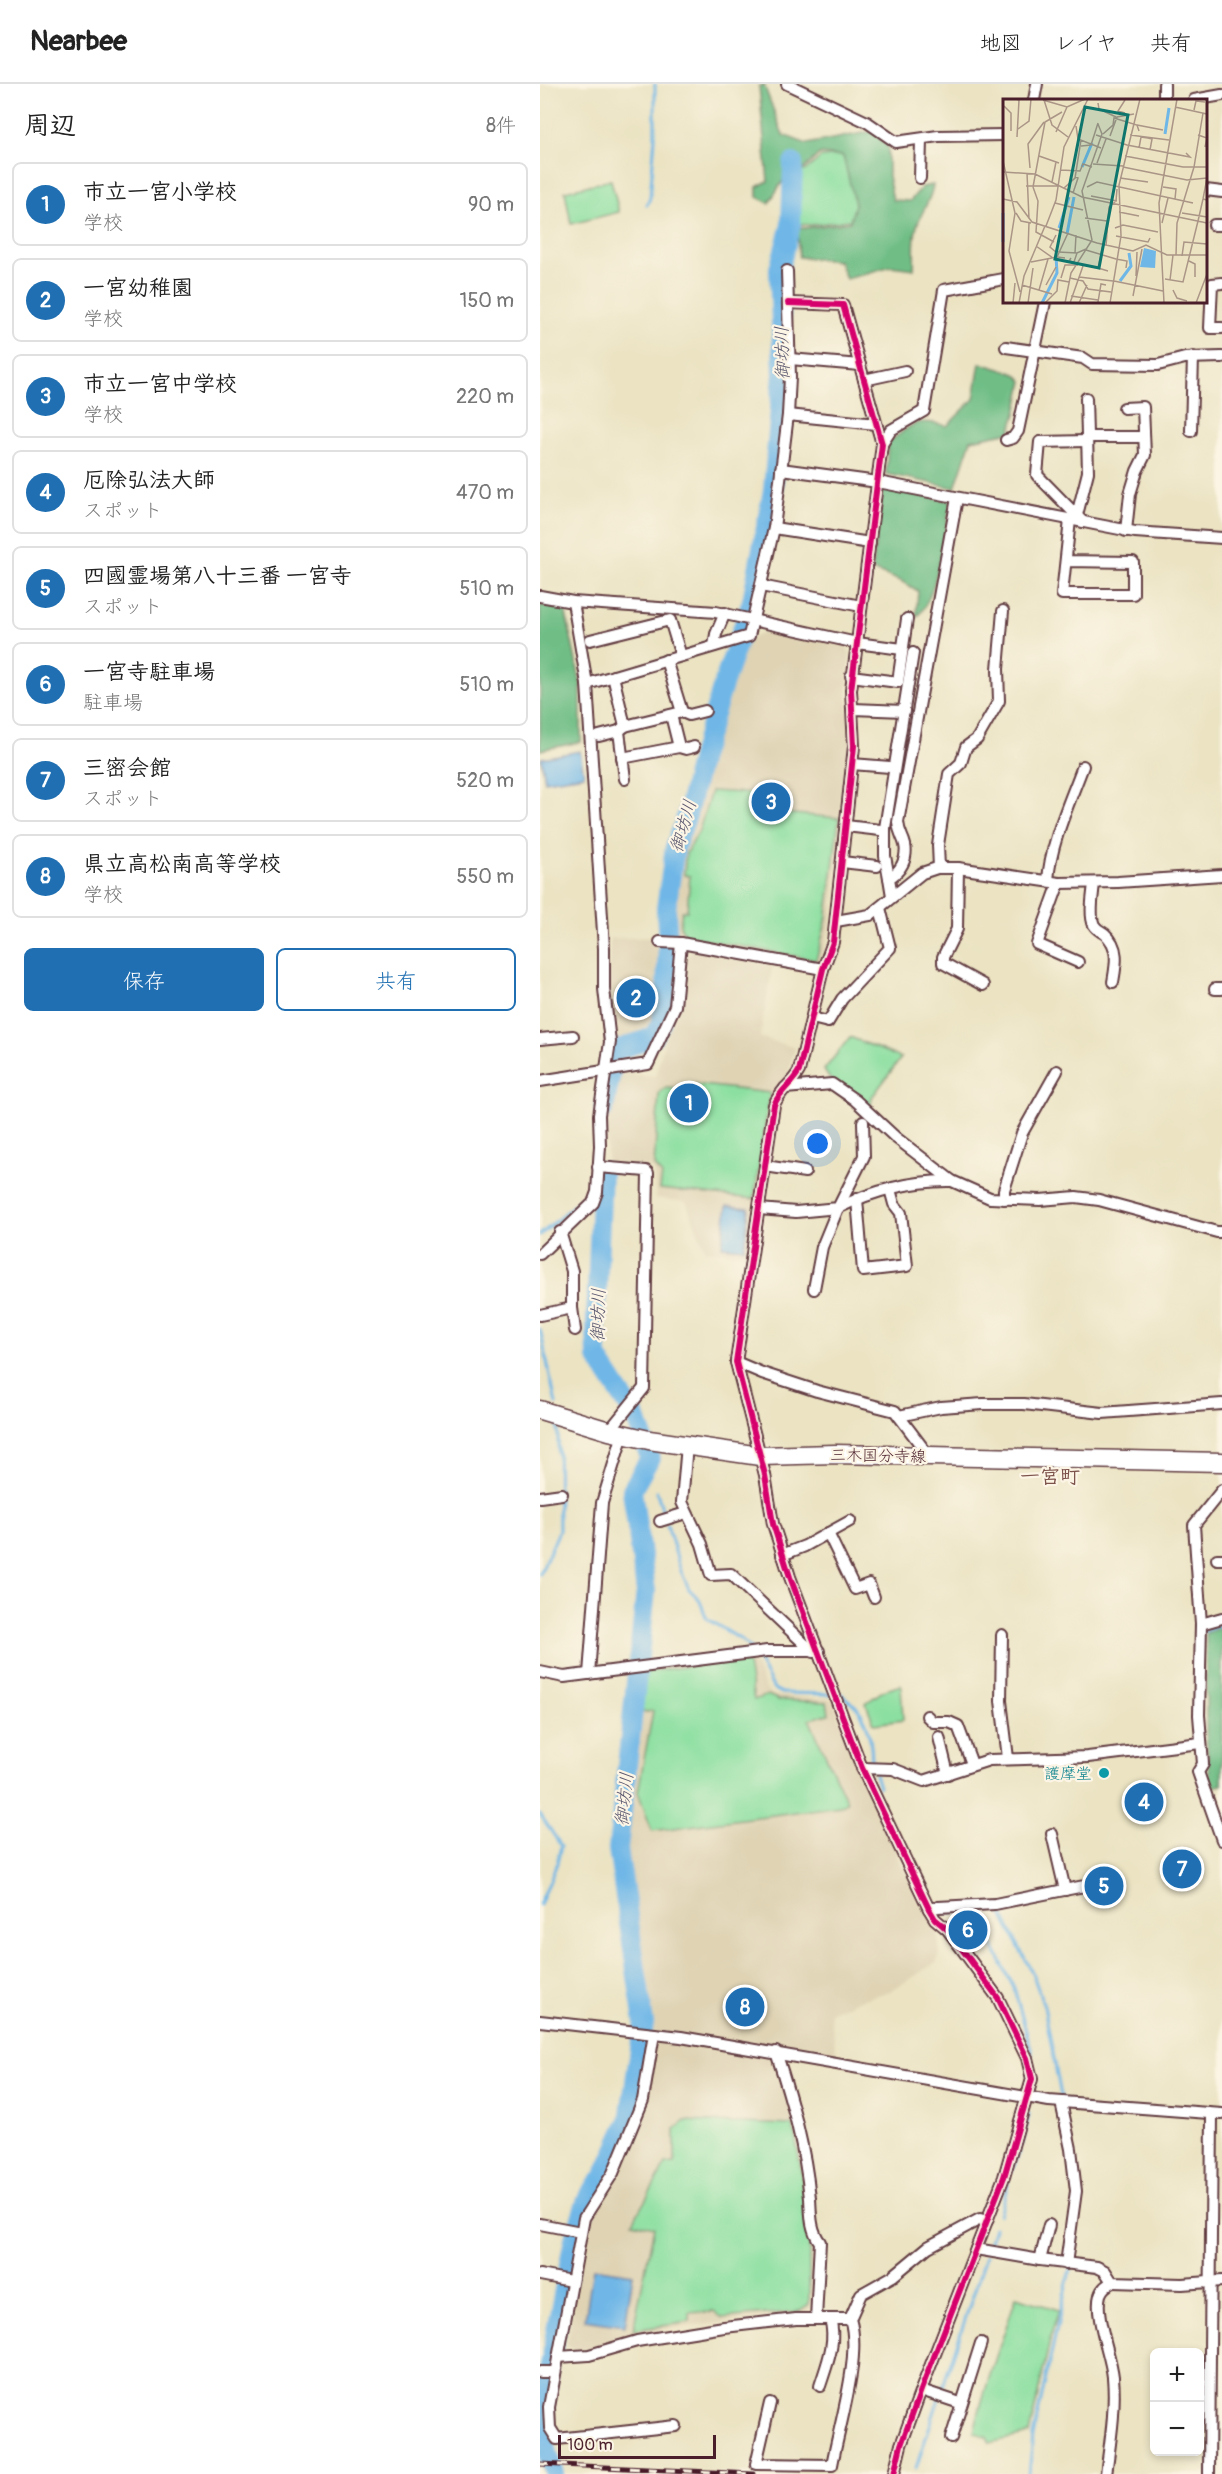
<!DOCTYPE html>
<html lang="ja">
<meta charset="utf-8">
<style>
:root{--surface:#fff;--page:#f2f2f2;--text:#222;--muted:#767676;--line:#e0e0e0;--accent:#1f6fb2}
body{margin:0;font-family:Pangolin,"Klee One",sans-serif;background:var(--page);color:var(--text)}
.controls{position:absolute;right:18px;bottom:18px;display:grid;overflow:hidden;border-radius:9px;box-shadow:0 3px 9px #0003}
.controls button{width:54px;height:54px;display:grid;place-items:center;padding:0;border:0;border-bottom:2px solid var(--line);background:var(--surface);color:var(--text);font:30px sans-serif}
.scale{position:absolute;left:18px;bottom:15px;width:158px;box-sizing:border-box;padding-left:6px;border:3px solid #4a1f2b;border-top:0;font-size:16px;line-height:21px;white-space:nowrap;color:#4a1f2b;-webkit-text-stroke:4px #fcf5e5;paint-order:stroke}
.you{position:absolute;left:278px;top:1060px;width:21px;height:21px;margin:-15px;border:4px solid #fff;border-radius:50%;background:#1a73e8;box-shadow:0 0 0 9px #1a73e833}
.badge{display:grid;place-items:center;width:39px;height:39px;border-radius:50%;background:var(--accent);color:#fff;font-size:20px;font-weight:700}
.pin{position:absolute;translate:-50% -50%;border:3px solid #fff;box-shadow:0 2px 6px #0006}
.list{margin:0;padding:0;list-style:none}
h2{display:flex;justify-content:space-between;align-items:center;height:78px;margin:0;padding:0 24px;font-size:26px}
h2 small{font-size:20px;font-weight:400;color:var(--muted)}
.list li{display:grid;grid-template-columns:39px 1fr auto;gap:18px;align-items:center;box-sizing:border-box;height:84px;margin:0 12px 12px;padding:0 12px;border:2px solid var(--line);border-radius:9px}
.list b{display:block;font-size:22px;white-space:nowrap}
.list p{margin:0;font-size:20px;white-space:nowrap;color:var(--muted)}
.list em{font-size:20px;font-style:normal;color:var(--muted)}
.actions{display:flex;gap:12px;padding:18px 24px}
.actions a{flex:1;padding:14px 0;border:2px solid var(--accent);border-radius:9px;text-align:center;font-size:21px;color:var(--accent)}
.actions .main{background:var(--accent);color:#fff}
.map{position:relative;flex:none;width:682px;height:2390px;overflow:hidden}
header{display:flex;align-items:center;gap:36px;box-sizing:border-box;height:84px;padding:0 30px;background:var(--surface);border-bottom:2px solid var(--line)}
header strong{font-size:28px}
nav{display:flex;gap:33px;margin-inline-start:auto;font-size:21px}
main{display:flex}
aside{flex:1;background:var(--surface)}
.map>svg:first-child{display:block}
</style>
<header>
<strong>Nearbee</strong>
<nav><a>地図</a><a>レイヤ</a><a>共有</a></nav>
</header>
<main>
<aside>
<h2>周辺<small>8件</small></h2>
<ul class="list">
<li><span class="badge">1</span><div><b>市立一宮小学校</b><p>学校</p></div><em>90 m</em></li>
<li><span class="badge">2</span><div><b>一宮幼稚園</b><p>学校</p></div><em>150 m</em></li>
<li><span class="badge">3</span><div><b>市立一宮中学校</b><p>学校</p></div><em>220 m</em></li>
<li><span class="badge">4</span><div><b>厄除弘法大師</b><p>スポット</p></div><em>470 m</em></li>
<li><span class="badge">5</span><div><b>四國霊場第八十三番 一宮寺</b><p>スポット</p></div><em>510 m</em></li>
<li><span class="badge">6</span><div><b>一宮寺駐車場</b><p>駐車場</p></div><em>510 m</em></li>
<li><span class="badge">7</span><div><b>三密会館</b><p>スポット</p></div><em>520 m</em></li>
<li><span class="badge">8</span><div><b>県立高松南高等学校</b><p>学校</p></div><em>550 m</em></li>
</ul>
<div class="actions"><a class="main">保存</a><a>共有</a></div>
</aside>
<div class="map">
<svg width="682" height="2390" viewBox="0 0 682 2390">
<rect width="100%" height="100%" fill="#fcf5e5"/>
<filter id="ink" filterUnits="userSpaceOnUse"><feTurbulence type="fractalNoise" baseFrequency=".0167" numOctaves="2"/><feDisplacementMap in="SourceGraphic" scale="12" xChannelSelector="R" yChannelSelector="G"/><feConvolveMatrix kernelMatrix="1 2 1 2 8 2 1 2 1" color-interpolation-filters="sRGB"/></filter>
<filter id="wash" filterUnits="userSpaceOnUse"><feTurbulence type="fractalNoise" baseFrequency=".008" numOctaves="4" result="noise"/><feDisplacementMap in="SourceGraphic" scale="24" xChannelSelector="R" yChannelSelector="G"/><feGaussianBlur stdDeviation="1.35" result="paint"/><feColorMatrix in="noise" values="0 0 0 0 0 0 0 0 0 0 0 0 0 0 0 0 0 1.4 0 .05"/><feComposite in="paint" operator="in"/></filter>
<g filter="url(#wash)">
<rect width="100%" height="100%" fill="#ebe3c2"/>
<g fill="#dfd3b4">
<path d="M230,546L306,562L310,569L307,612L311,650L291,838L281,877L275,880L137,854L133,829L134,792L140,761L153,731L192,590L204,558Z"/>
<path d="M124,853L125,891L119,934L113,949L92,959L76,961L69,895L70,854Z"/>
<path d="M152,866L233,881L220,953L255,964L246,997L232,1012L208,1170L165,1166L146,1118L116,1114L114,1087L109,1083L67,1081L66,1026L75,989L115,992L125,956L140,923L146,872Z"/>
<path d="M211,1572L226,1605L233,1611L292,1615L335,1722L382,1825L397,1843L400,1870L396,1879L350,1907L316,1917L290,1929L297,1973L231,1964L244,2004L263,2083L267,2143L270,2146L275,2168L272,2223L263,2230L103,2248L36,2268L27,2261L46,2136L106,2018L112,1946L81,1768L102,1587Z"/>
</g>
<g fill="#8bdfa0" stroke="#6a7f66" stroke-width="1.5">
<path d="M304,71L317,121L310,136L271,141L255,140V89L266,86L281,73Z"/>
<path d="M71,96L79,128L31,140L25,107Z"/>
<path d="M171,707L243,711L242,729L299,734L286,838L276,876L146,852L140,842L142,827H147L150,792L144,791L146,769L159,747Z"/>
<path d="M310,953L361,974L332,1013L330,1027L289,994L284,986Z"/>
<path d="M154,1000L230,1009L214,1115L120,1105L122,1091L114,1082L119,1009L126,1004L153,1006Z"/>
<path d="M207,1574L214,1616L228,1611L239,1616L287,1618L289,1630L269,1635L307,1718L300,1722L112,1747L98,1708L113,1627L100,1629L105,1588Z"/>
<path d="M361,1601L363,1636L334,1640L326,1619L343,1607Z"/>
<path d="M145,2037L253,2041L261,2085L267,2153L269,2154V2221L260,2227L182,2234L174,2227L150,2229V2238L93,2246L114,2143L93,2138L126,2080L135,2079V2045Z"/>
<path d="M476,2213L519,2226L511,2252L489,2350L450,2359L447,2353L434,2348C444,2302 462,2258 476,2213Z"/>
</g>
<g fill="#70be86" stroke="#5d6e58" stroke-width="1.5">
<path d="M224,1L243,51L267,60L333,47L348,63V92L353,116L370,117L382,103L393,101C391,118 379,130 376,146C373,158 375,172 374,185L351,182L306,195L299,177L259,173L257,145L310,138L315,120L303,72L279,70L264,85L247,90L229,119L217,113V103L228,97L219,2Z"/>
<path d="M440,279L476,290L483,297L476,330L470,348L431,356L415,404L346,390L348,359C373,340 375,333 407,342L434,315Z"/>
<path d="M343,405L411,417C405,444 397,518 376,533L378,507L361,497L332,486Z"/>
<path d="M0,521L25,525L41,601V658L0,666Z"/>
<path d="M682,1543V1701L673,1703L670,1701L666,1648V1549Z"/>
</g>
<g fill="#6fb7e7" stroke="#5c6b89" stroke-width="1.5">
<path d="M40,667L44,691L5,697L1,674Z"/>
<path d="M187,1122L209,1124L204,1164L182,1162Z"/>
<path d="M53,2184L93,2190L85,2242L45,2236Z"/>
</g>
<g fill="none" stroke-linecap="round" stroke-linejoin="round">
<g stroke="#6fb7e7" stroke-width="3">
<path d="M107,121L110,114L115,53V0"/>
<path d="M0,1151L48,1109"/>
<path d="M0,1245L16,1320"/>
<path d="M117,1408L124,1432"/>
<path d="M127,1441L141,1487L149,1505L159,1515L167,1535L200,1555L211,1565"/>
<path d="M0,1490L19,1447L18,1341"/>
<path d="M664,1547L682,1540"/>
<path d="M216,1572L234,1605L242,1609L290,1610"/>
<path d="M301,1610C327,1626 331,1649 332,1677"/>
<path d="M335,1690L339,1703"/>
<path d="M0,1730L21,1762L17,1779L0,1821"/>
<path d="M385,1800L391,1818"/>
<path d="M432,1827L459,1825L492,1888L504,1922L521,2012"/>
<path d="M406,1828H422"/>
<path d="M439,1834L474,1904L492,1969"/>
<path d="M482,2060L489,2030"/>
<path d="M472,2087L479,2068"/>
<path d="M459,2131L468,2100"/>
<path d="M448,2164L454,2144"/>
<path d="M376,2384L446,2172"/>
<path d="M489,2390L493,2352L530,2185"/>
</g>
<g stroke="#6fb7e7" stroke-width="20">
<path d="M64,1025L75,967L113,953L121,939L126,906L128,859L126,825L135,763L147,731L161,673L184,598L212,517L233,406L243,290L239,185L251,141L253,79"/>
<path d="M14,2390L3,2352V2338L9,2283L34,2155L48,2113L64,2092L89,2037L104,1939L78,1765L106,1507L92,1406L110,1374L96,1334L57,1273L56,1234L62,1087"/>
</g>
</g>
</g>
<g filter="url(#ink)">
<g fill="none" stroke-linecap="round" stroke-linejoin="round">
<defs>
<g id="street">
<path d="M247,0L327,38L356,58L398,52L464,51"/>
<path d="M494,16L497,0"/>
<path d="M624,16V0"/>
<path d="M654,16L682,11"/>
<path d="M380,94L381,56"/>
<path d="M666,106L682,108"/>
<path d="M674,141H682"/>
<path d="M682,199L672,200L670,244H682"/>
<path d="M248,219L303,221L342,360L317,559L311,606L314,662L293,858L283,885L259,987C252,1000 240,1006 234,1021L196,1278L225,1391L233,1440L250,1493L322,1684L389,1825L395,1835L408,1846L458,1914L487,1974L492,1995L464,2093L381,2306L361,2361L354,2390"/>
<path d="M466,263L543,274L552,280L618,281L645,274L682,273"/>
<path d="M250,275L320,281"/>
<path d="M324,296L365,287"/>
<path d="M584,324L603,323L605,371L597,387L590,410L586,447"/>
<path d="M248,331L336,340"/>
<path d="M651,347L653,273"/>
<path d="M547,353H603"/>
<path d="M466,356L473,354L478,347L505,218"/>
<path d="M342,360L351,346L384,327L404,206L464,195"/>
<path d="M241,385L338,398L595,448L682,454"/>
<path d="M537,431L548,388L546,314"/>
<path d="M543,438L497,391L500,358L547,357"/>
<path d="M234,444L330,459"/>
<path d="M526,477L593,478V510H522L530,436"/>
<path d="M221,502L321,522"/>
<path d="M0,512L33,518L176,528L317,559L362,565"/>
<path d="M50,556L130,536L141,572"/>
<path d="M174,562L176,550L185,529"/>
<path d="M73,592L85,642L142,628L126,576"/>
<path d="M311,592L358,598L367,535"/>
<path d="M47,600L209,552L234,444L248,331L250,293L247,187"/>
<path d="M313,625L364,627"/>
<path d="M142,628L149,631L165,627"/>
<path d="M131,631L139,663"/>
<path d="M59,652L79,647"/>
<path d="M82,674L139,663L146,665L154,663"/>
<path d="M312,680L350,683"/>
<path d="M85,695L79,647L85,642"/>
<path d="M306,742L340,746"/>
<path d="M302,778L337,782"/>
<path d="M399,784L398,761L409,690L421,679L426,663L437,655L459,617L458,585L463,527"/>
<path d="M418,784L417,845L403,873V879L443,901"/>
<path d="M349,794L345,772V744L373,569"/>
<path d="M508,797C510,760 530,717 543,682"/>
<path d="M519,799L497,860L538,878"/>
<path d="M554,799C553,811 549,831 554,841C557,846 561,847 565,850C580,863 576,881 573,898"/>
<path d="M352,812L349,794C360,788 368,775 365,761C363,752 359,750 358,738L417,414"/>
<path d="M296,837L330,831L382,789L397,784H418L519,799L578,798L682,791"/>
<path d="M120,858L141,859"/>
<path d="M675,905H682"/>
<path d="M272,934L288,938L302,915L350,864L340,824"/>
<path d="M0,955L33,952"/>
<path d="M0,997L108,980L135,922L141,859L283,885"/>
<path d="M245,1004L292,1000L315,1016L355,1053L412,1097L450,1114L500,1116L536,1113L559,1116L677,1148H682"/>
<path d="M225,1082L265,1088"/>
<path d="M58,1083L106,1087L108,1089L104,1304L69,1347"/>
<path d="M317,1115L323,1187L367,1182L361,1129L354,1120L350,1105"/>
<path d="M464,1115V1106L482,1049L517,987"/>
<path d="M219,1125L256,1128L298,1124L324,1072L323,1038"/>
<path d="M20,1148L32,1187V1224L35,1246"/>
<path d="M0,1170L53,1119L57,1108L60,1062L59,1031L70,958L64,905V864L47,600L33,518"/>
<path d="M274,1205L282,1163L298,1124C332,1107 373,1096 412,1097"/>
<path d="M0,1231L32,1224"/>
<path d="M196,1278L222,1289L277,1307L355,1327L389,1372"/>
<path d="M359,1332L401,1323L443,1320H484L562,1329L682,1320"/>
<path d="M147,1361L142,1418L162,1460L171,1491L191,1490L273,1568"/>
<path d="M682,1406L654,1441L661,1540L659,1631L663,1680L658,1688L682,1756"/>
<path d="M0,1413L22,1410"/>
<path d="M120,1437L146,1429"/>
<path d="M288,1449L315,1505L329,1500L334,1513"/>
<path d="M242,1471L265,1462L310,1437"/>
<path d="M677,1475H682"/>
<path d="M661,1540L682,1534"/>
<path d="M462,1551L461,1617L468,1674"/>
<path d="M0,1588L24,1593L227,1567H279"/>
<path d="M49,1590L62,1419L83,1350"/>
<path d="M387,1632L393,1638H409L418,1642L432,1680"/>
<path d="M399,1653L408,1690"/>
<path d="M322,1684L353,1685L384,1697L449,1676L548,1673L660,1659"/>
<path d="M512,1750L525,1806"/>
<path d="M389,1825L398,1823L455,1820L559,1799"/>
<path d="M0,1937L141,1953L509,2017L682,2030"/>
<path d="M114,1950L103,2016L73,2089L44,2134L9,2323L10,2344L17,2355L136,2342"/>
<path d="M236,1968C252,2017 265,2063 270,2114C271,2130 270,2145 280,2158L276,2235"/>
<path d="M521,2018L531,2065L536,2107L526,2180"/>
<path d="M0,2140L41,2148"/>
<path d="M436,2165L500,2176L557,2183L565,2187L572,2198L642,2200L682,2197"/>
<path d="M500,2176L509,2141"/>
<path d="M0,2191L31,2197"/>
<path d="M18,2273L49,2271L97,2257L184,2243L256,2235H310L321,2210L353,2192L388,2163L440,2135L447,2137"/>
<path d="M0,2288H14"/>
<path d="M280,2302C287,2280 297,2257 290,2235"/>
<path d="M381,2306L420,2319"/>
<path d="M230,2319L216,2380L292,2381C299,2342 322,2271 310,2235"/>
<path d="M411,2354L441,2259"/>
<path d="M566,2390C570,2359 576,2325 573,2293C571,2271 554,2232 560,2211C562,2204 567,2201 572,2198"/>
<path d="M669,2390L672,2030"/>
</g>
<path id="primary" d="M0,1326L69,1347L109,1356L220,1372L295,1370L682,1378"/>
</defs>
<use href="#street" stroke="#623c42" stroke-width="14"/>
<use href="#primary" stroke="#623c42" stroke-width="21"/>
<use href="#street" stroke="#fff" stroke-width="10"/>
<use href="#primary" stroke="#fff" stroke-width="18"/>
<defs>
<path id="rail" d="M0,2380L213,2390"/>
</defs>
<use href="#rail" stroke="#4a1f2b" stroke-width="5"/>
<use href="#rail" stroke="#fcf5e5" stroke-width="3" stroke-dasharray="9" stroke-linecap="butt"/>
<defs>
<path id="cycleway" d="M248,219L303,221L342,360L317,559L311,606L314,662L293,858L283,885L259,987C252,1000 240,1006 234,1021L196,1278L225,1391L233,1440L250,1493L322,1684L389,1825L395,1835L408,1846L458,1914L487,1974L492,1995L464,2093L381,2306L361,2361L354,2390"/>
</defs>
<use href="#cycleway" stroke="#fcf5e5" stroke-width="10"/>
<use href="#cycleway" stroke="#d6006c" stroke-width="6"/>
</g>
</g>
<circle fill="#0f9aa8" stroke="#fcf5e5" stroke-width="2" cx="564" cy="1689" r="6"/>
<g text-anchor="middle" stroke-width="4.5" stroke-linejoin="round" paint-order="stroke">
<g font-size="16" fill="#4a1f2b" stroke="#fcf5e5">
<text transform="translate(338 1371) rotate(1)" y="6">三木国分寺線</text>
</g>
<g font-size="16" fill="#0d838f" stroke="#fcf5e5" text-anchor="end">
<text x="552" y="1695">護摩堂</text>
</g>
<g font-size="18" font-style="italic" fill="#57546d" stroke="#fcf5e5">
<text transform="translate(242 269) rotate(-91)" y="6">御坊川</text>
<text transform="translate(143 742) rotate(-74)" y="6">御坊川</text>
<text transform="translate(58 1231) rotate(-89)" y="6">御坊川</text>
<text transform="translate(84 1715) rotate(-84)" y="6">御坊川</text>
</g>
<g font-size="20" font-weight="bold" fill="#7d524b" stroke="#fcf5e5">
<text x="510" y="1399">一宮町</text>
</g>
</g>
<g transform="translate(463 15)">
<rect width="204" height="204" fill="#ebe3c2"/>
<path d="M141,149L153,152L152,169L137,168Z" fill="#6fb7e7"/>
<path fill="none" stroke="#6fb7e7" stroke-width="3" d="M162,35L166,9M79,68L89,44M0,114V143M56,129L66,98M64,135L71,98M117,182L128,167L126,154M39,204L54,174L53,157"/>
<path fill="none" stroke="#ab9586" stroke-width="1.5" d="M13,0L16,1L14,38M90,0H118M40,1L64,8L82,0M41,1L49,26L65,38M122,1L115,12L122,14M95,4L96,10L113,18M1,7L8,14V32M172,8L204,15M191,11L193,2L202,3M134,26L160,31M73,27L75,40L98,49M15,30L26,22L28,0M53,33L64,8M100,35L110,26L111,19L134,26L136,32M93,36L124,46L187,58L183,54M127,36L166,41M195,36L204,39L202,48M107,37L114,18L131,15M78,47L88,46L95,24M136,49L138,38L145,39L149,40L147,51M36,57L56,64M122,57L180,68H204M0,62L12,114L6,152L17,193M94,64L103,40M90,65L120,67M120,68L184,81L204,79M27,69L25,45L41,23M58,71L77,72L80,65L89,68M0,73L32,75L79,98L204,124M24,74L26,120M117,79L145,83M49,83L53,63M23,87H55M30,88L42,23L59,13M30,88L35,102L33,133L51,143M84,88L94,83L190,104M160,88L173,90L172,100M61,89L72,79L78,41M70,94L75,79L72,78M88,97L114,102M0,100L14,103L29,123L94,144L130,152L143,146L164,156H204M200,100L204,79M52,104L80,111M116,113L136,117M13,114L18,122L28,124M179,114L204,118M82,119L104,122M195,122L200,100L204,101M159,124L165,99M43,127L53,101L61,48L85,0M112,129L120,126L155,133M53,136L47,148L54,154M113,137L145,143L147,139M100,146L95,169L105,172M33,147L50,159M103,147L106,108L113,102L114,90M83,151L113,160M25,152L26,123M55,153L74,154L83,150M72,154L73,136M173,156L174,124L191,68L200,14M179,157L181,143L204,145M62,159L54,158L65,134M68,159L66,162L71,163L74,154M113,160L124,162L123,169M186,162L192,165V178M28,163L54,158M133,177L134,153M76,178L110,182M58,179L62,166H75M67,179L80,182L85,190L108,193M162,180L180,183L195,122M167,181L170,156M111,182L160,192M19,186L49,195M43,186L53,168M36,191L45,160M170,191L174,199L184,202M68,197L95,201M130,197L139,150M95,203L98,185L103,186M10,204L12,184M16,204L21,177L42,127M25,204L30,169M42,204L54,192L55,181L66,183M62,204L68,174L89,141L79,92L99,35L95,25M67,204L80,167M76,204L84,186M107,204L118,137L116,86L137,0M161,204L156,104L174,0M193,204L204,175"/>
<path fill="#0f766e" fill-opacity="0.15" stroke="#0f766e" stroke-width="3" d="M82,8L125,16L96,169L52,160Z"/>
<rect width="204" height="204" fill="none" stroke="#4a1f2b" stroke-width="3"/>
</g>
</svg>
<div class="controls">
<button>+</button>
<button>−</button>
</div>
<div class="scale">100 m</div>
<div class="you"></div>
<div class="pin badge" style="left:149px;top:1019px">1</div>
<div class="pin badge" style="left:96px;top:914px">2</div>
<div class="pin badge" style="left:231px;top:718px">3</div>
<div class="pin badge" style="left:604px;top:1718px">4</div>
<div class="pin badge" style="left:564px;top:1802px">5</div>
<div class="pin badge" style="left:428px;top:1846px">6</div>
<div class="pin badge" style="left:642px;top:1785px">7</div>
<div class="pin badge" style="left:205px;top:1923px">8</div>
</div>
</main>
